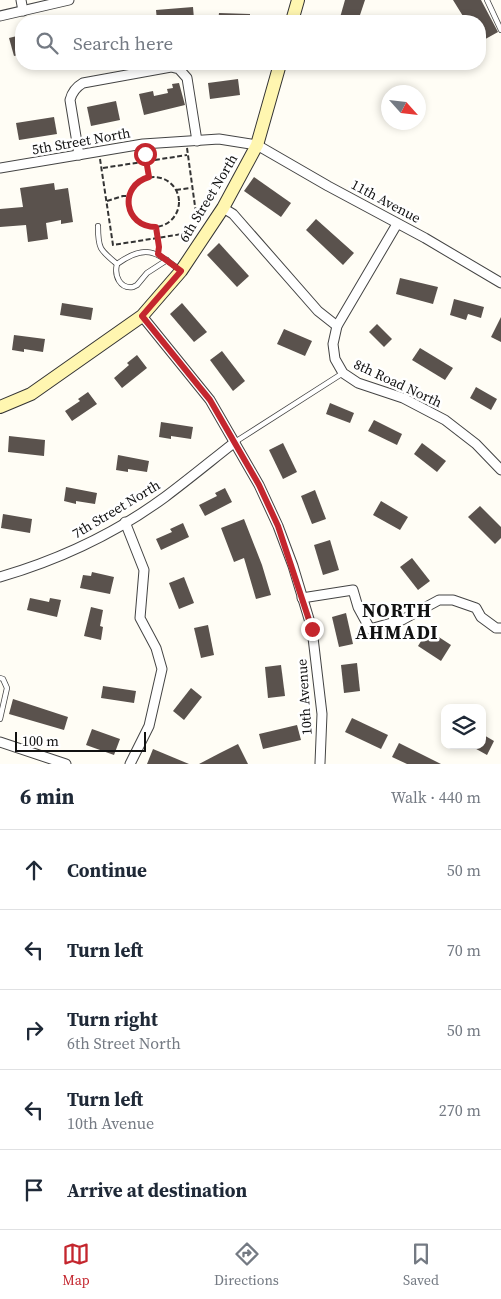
<!DOCTYPE html>
<meta charset="utf-8">
<style>
:root{--surface:#fff;--page:#f2f2f3;--text:#1f2937;--muted:#747a83;--line:#e0e1e3;--accent:#c4262e}
body{margin:0;font-family:"Source Serif 4",serif;background:var(--page);color:var(--text)}
.controls{position:absolute;right:15px;bottom:15px;display:grid;overflow:hidden;border-radius:10px;box-shadow:0 2px 8px #0003}
.controls button{width:45px;height:45px;display:grid;place-items:center;padding:0;border:0;border-bottom:1px solid var(--line);background:var(--surface);color:var(--text);font:25px sans-serif}
.compass{position:absolute;left:381px;top:85px;width:45px;height:45px;border-radius:50%;background:var(--surface);box-shadow:0 2px 8px #0003;rotate:117deg}
.scale{position:absolute;left:15px;bottom:12px;width:131px;box-sizing:border-box;padding-left:5px;border:2px solid #111;border-top:0;font-size:14px;line-height:18px;white-space:nowrap;color:#111;-webkit-text-stroke:4px #fff;paint-order:stroke}
.stop{position:absolute;width:15px;height:15px;margin:-11px;border:4px solid #c4262e;border-radius:50%;background:#fff}
.stop.end{background:#c4262e;border-color:#fff;box-shadow:0 1px 5px #0008}
.list{margin:0;padding:0;list-style:none}
h2{display:flex;justify-content:space-between;align-items:center;height:65px;margin:0;padding:0 20px;font-size:21px}
h2 small{font-size:16px;font-weight:400;color:var(--muted)}
.list li{display:grid;grid-template-columns:32px 1fr auto;gap:15px;align-items:center;box-sizing:border-box;height:80px;padding:0 20px;border-top:1px solid var(--line)}
.list b{display:block;font-size:19px;white-space:nowrap}
.list p{margin:0;font-size:16px;white-space:nowrap;color:var(--muted)}
.list em{font-size:16px;font-style:normal;color:var(--muted)}
.icon{flex:none;width:28px;height:28px;fill:none;stroke:currentColor;stroke-width:2;stroke-linecap:round;stroke-linejoin:round}
.map{position:relative;flex:none;width:501px;height:764px;overflow:hidden}
.search{position:absolute;background:var(--surface);box-shadow:0 2px 8px #0003;left:15px;right:15px;top:15px;height:55px;display:flex;align-items:center;gap:12px;box-sizing:border-box;padding:0 18px;border-radius:20px;color:var(--muted);font-size:19px}
.sheet{height:465px;background:var(--surface)}
nav{display:flex;justify-content:space-around;align-items:center;box-sizing:border-box;height:70px;border-top:1px solid var(--line);background:var(--surface);font-size:14px;color:var(--muted)}
nav a{display:grid;justify-items:center;gap:2px}
nav .on{color:var(--accent)}
.map>svg:first-child{display:block}
</style>
<div class="map">
<svg width="501" height="764" viewBox="0 0 501 764">
<rect width="100%" height="100%" fill="#fffdf5"/>
<g fill="#5a524d">
<path d="M345,0H365L358,21H339Z"/>
<path d="M453,0H481L498,32L480,42V21H466Z"/>
<path d="M193,7L194,19H189V21H157L156,10Z"/>
<path d="M219,13L250,14V21H218Z"/>
<path d="M21,35V54L14,56L9,38Z"/>
<path d="M238,79L240,95L210,99L208,83Z"/>
<path d="M179,83L185,105L144,115L139,94L153,91L154,96L168,93L167,89L173,88L172,84Z"/>
<path d="M116,101L120,120L91,126L87,107Z"/>
<path d="M54,117L57,134L19,140L16,123Z"/>
<path d="M254,177L291,203L281,217L244,191Z"/>
<path d="M54,183L55,190L68,188L73,222L61,224V220L46,223L48,239L28,242L26,225L0,227V209L23,207L20,188Z"/>
<path d="M316,219L354,253L343,265L306,230Z"/>
<path d="M219,243L249,276L237,287L207,255Z"/>
<path d="M400,278L438,287L433,304L396,294Z"/>
<path d="M454,299L484,307L481,318L468,314L466,320L450,315Z"/>
<path d="M62,303L93,308L91,320L60,315Z"/>
<path d="M182,303L207,332L194,342L170,314Z"/>
<path d="M501,317V342L491,337Z"/>
<path d="M377,324L392,339L384,347L369,332Z"/>
<path d="M284,329L312,341L305,356L277,344Z"/>
<path d="M14,335L45,339L43,352L24,349V352L12,350Z"/>
<path d="M420,348L453,368L445,380L412,360Z"/>
<path d="M222,351L245,381L233,391L210,360Z"/>
<path d="M137,355L147,368L122,388L114,378L129,365L127,363Z"/>
<path d="M476,387L497,399L491,410L470,398Z"/>
<path d="M88,392L97,404L72,421L65,411L80,401L78,399Z"/>
<path d="M330,403L354,413L350,423L326,414Z"/>
<path d="M374,420L402,434L397,445L368,431Z"/>
<path d="M161,422L193,427L191,439L171,436V439L159,437Z"/>
<path d="M9,436L45,440L44,456L8,452Z"/>
<path d="M283,443L297,472L283,479L269,450Z"/>
<path d="M422,443L446,461L437,472L414,454Z"/>
<path d="M118,455L149,461L147,472L128,469V472L116,470Z"/>
<path d="M66,487L97,493L95,504L76,501V504L64,501Z"/>
<path d="M225,488L232,502L205,516L199,505L217,496L215,493Z"/>
<path d="M315,490L326,519L312,524L301,496Z"/>
<path d="M381,501L408,517L400,530L373,515Z"/>
<path d="M480,506L501,527V538L495,544L468,517Z"/>
<path d="M3,514L32,519L30,533L1,528Z"/>
<path d="M244,519L262,565L271,595L256,599L244,558L234,562L221,528Z"/>
<path d="M183,523L189,537L161,550L156,539L172,532L170,529Z"/>
<path d="M330,540L339,570L323,575L314,545Z"/>
<path d="M412,558L430,581L418,590L400,567Z"/>
<path d="M92,572L114,577L110,594L80,588L83,575L91,576Z"/>
<path d="M184,577L194,603L179,609L169,583Z"/>
<path d="M30,598L49,602L50,598L61,600L57,617L27,610Z"/>
<path d="M91,607L103,610L100,626L103,627L101,640L84,636Z"/>
<path d="M346,613L353,644L339,647L332,617Z"/>
<path d="M208,625L214,655L201,658L194,628Z"/>
<path d="M428,630L451,645L441,661L418,646Z"/>
<path d="M357,663L360,691L344,693L341,665Z"/>
<path d="M281,665L285,696L268,698L265,667Z"/>
<path d="M103,686L136,691L134,703L101,698Z"/>
<path d="M191,688L202,697L184,720L173,711Z"/>
<path d="M13,699L68,717L64,730L9,714Z"/>
<path d="M352,718L388,735L381,749L345,732Z"/>
<path d="M297,725L301,740L263,749L259,734Z"/>
<path d="M92,729L120,739L114,755L86,745Z"/>
<path d="M482,734L494,741L487,755L469,745H482Z"/>
<path d="M399,743L441,764H407L392,757Z"/>
<path d="M238,744L248,764H199L220,753Z"/>
<path d="M153,749L189,764H147Z"/>
</g>
<g fill="none" stroke-linecap="round" stroke-linejoin="round">
<defs>
<g id="lane">
<path d="M487,0L501,30"/>
<path d="M98,226C98,249 100,250 117,264"/>
<path d="M167,260L147,273L137,285L133,287C120,289 114,276 117,264C145,244 155,251 180,270"/>
<path d="M235,442L343,373"/>
<path d="M0,678L3,679L7,688L0,719"/>
</g>
<g id="street">
<path d="M21,0L23,11"/>
<path d="M0,16L69,0"/>
<path d="M79,155L70,100C72,92 76,87 83,83L171,67L179,69L187,78L197,141"/>
<path d="M0,168L143,144L219,139L257,145L328,186L425,238L501,283"/>
<path d="M223,208L233,214L318,311L337,326"/>
<path d="M397,224L337,326L333,344L335,359L343,373L358,383L403,398L445,420L476,444L501,470"/>
<path d="M142,316L210,400L259,485L278,526L293,566L312,629L322,714L320,763"/>
<path d="M125,522L144,570L140,618L156,648L162,669L149,726L130,764"/>
<path d="M0,577C58,560 116,533 165,497C189,479 212,460 235,442"/>
<path d="M302,598L353,590L358,607L370,629L402,620L439,600H453L476,608L481,617L496,628H501"/>
<path d="M0,742L66,764"/>
</g>
<g id="secondary">
<path d="M292,21L298,0"/>
<path d="M0,407L31,394L142,316L181,271L223,208L257,145L280,64"/>
</g>
</defs>
<use href="#lane" stroke="#444" stroke-width="6"/>
<use href="#street" stroke="#444" stroke-width="11"/>
<use href="#secondary" stroke="#333" stroke-width="14"/>
<g stroke="#333" stroke-width="2" stroke-dasharray="5 2.5" stroke-linecap="butt">
<path d="M187,148L198,228"/>
<path d="M145,152L149,177"/>
<path d="M100,159L113,245L195,232"/>
<path d="M103,168L187,155"/>
<circle cx="154" cy="202" r="25"/>
<path d="M176,190L191,188"/>
<path d="M107,201L123,196H129"/>
<path d="M156,227L159,249"/>
</g>
<use href="#lane" stroke="#fff" stroke-width="4.5"/>
<use href="#street" stroke="#fff" stroke-width="9"/>
<use href="#secondary" stroke="#fff6b0" stroke-width="12"/>
</g>
<g fill="none" stroke-linecap="round" stroke-linejoin="round">
<path stroke="#c4262e" stroke-width="6" d="M145,154L149,177C118,186 124,227 156,227L159,247L158,254L181,271L142,316L210,400L259,485L278,526L312,629"/>
</g>
<g text-anchor="middle" stroke-width="5" stroke-linejoin="round" paint-order="stroke">
<g font-size="14" fill="#111" stroke="#fff">
<text transform="translate(81 141) rotate(-10)" y="5">5th Street North</text>
<text transform="translate(208 198) rotate(-59)" y="5">6th Street North</text>
<text transform="translate(386 201) rotate(28)" y="5">11th Avenue</text>
<text transform="translate(398 383) rotate(25)" y="5">8th Road North</text>
<text transform="translate(116 509) rotate(-31)" y="5">7th Street North</text>
<text transform="translate(304 697) rotate(-94)" y="5">10th Avenue</text>
</g>
<g font-size="19" font-weight="bold" letter-spacing="1" fill="#111" stroke="#fff">
<text x="397" y="617">NORTH<tspan x="397" dy="22">AHMADI</tspan></text>
</g>
</g>
</svg>
<div class="controls">
<button><svg class="icon" aria-label="layers" viewBox="0 0 24 24"><path d="M12 4l9 5-9 5-9-5zM3 14l9 5 9-5"/></svg></button>
</div>
<svg class="compass" viewBox="-18 -18 36 36"><path d="M0-13l5 13h-10z" fill="#e53935"/><path d="M0 13l5-13h-10z" fill="#747a83"/></svg>
<div class="scale">100 m</div>
<div class="stop" style="left:145px;top:154px"></div>
<div class="stop end" style="left:312px;top:629px"></div>
<div class="search"><svg class="icon" aria-label="search" viewBox="0 0 24 24"><circle cx="10" cy="10" r="6"/><path d="M15 15l6 6"/></svg>Search here</div>
</div>
<section class="sheet">
<h2>6 min<small>Walk · 440 m</small></h2>
<ul class="list">
<li><svg class="icon" aria-label="ahead" viewBox="0 0 24 24"><path d="M12 20V5M6 11l6-6 6 6"/></svg><div><b>Continue</b></div><em>50 m</em></li>
<li><svg class="icon" aria-label="left" viewBox="0 0 24 24"><path d="M17 20v-9H6M10 6l-5 5 5 5"/></svg><div><b>Turn left</b></div><em>70 m</em></li>
<li><svg class="icon" aria-label="right" viewBox="0 0 24 24"><path d="M7 20v-9h11M14 6l5 5-5 5"/></svg><div><b>Turn right</b><p>6th Street North</p></div><em>50 m</em></li>
<li><svg class="icon" aria-label="left" viewBox="0 0 24 24"><path d="M17 20v-9H6M10 6l-5 5 5 5"/></svg><div><b>Turn left</b><p>10th Avenue</p></div><em>270 m</em></li>
<li><svg class="icon" aria-label="arrive" viewBox="0 0 24 24"><path d="M6 21V4h12l-3 4 3 4H6"/></svg><div><b>Arrive at destination</b></div></li>
</ul>
</section>
<nav>
<a class="on"><svg class="icon" aria-label="map" viewBox="0 0 24 24"><path d="M3 6l6-2 6 2 6-2v14l-6 2-6-2-6 2zM9 4v14M15 6v14"/></svg>Map</a>
<a><svg class="icon" aria-label="directions" viewBox="0 0 24 24"><path d="M12 3l9 9-9 9-9-9zM9 14v-3h6M13 9l2 2-2 2"/></svg>Directions</a>
<a><svg class="icon" aria-label="saved" viewBox="0 0 24 24"><path d="M7 4h10v16l-5-4-5 4z"/></svg>Saved</a>
</nav>
